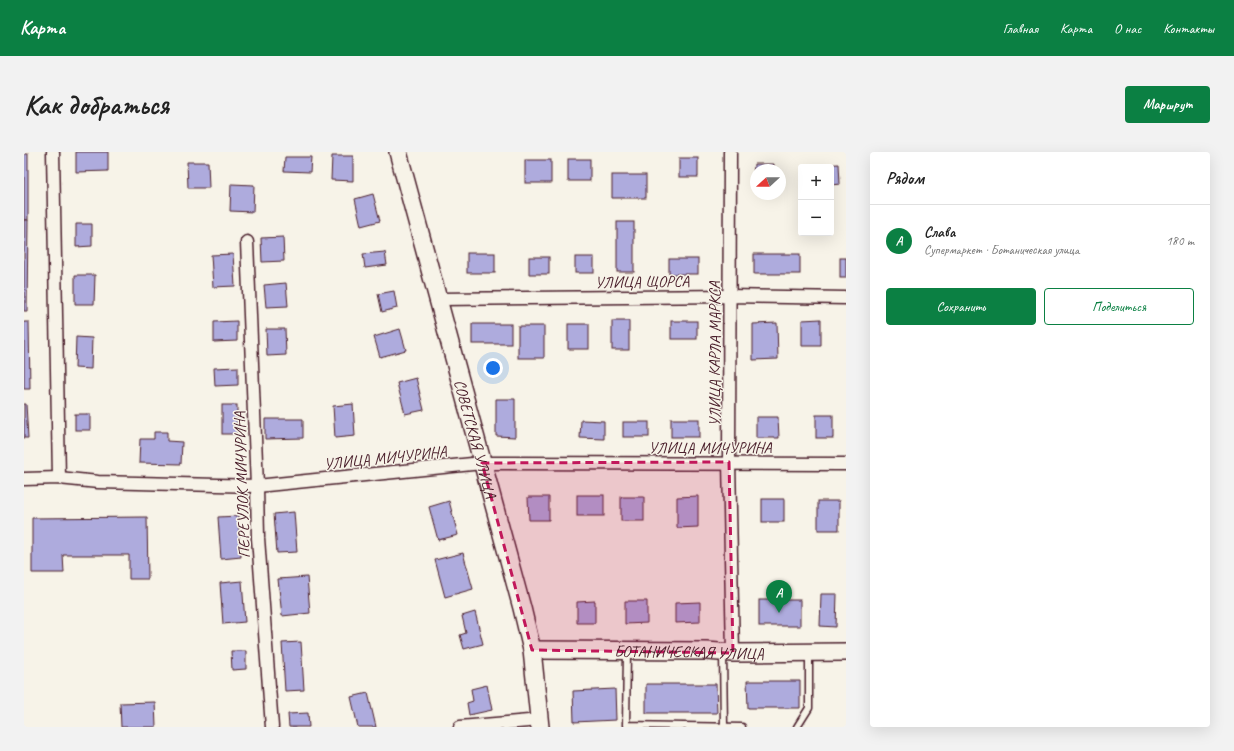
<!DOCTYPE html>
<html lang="ru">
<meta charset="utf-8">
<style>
:root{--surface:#fff;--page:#f2f2f2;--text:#222;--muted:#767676;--line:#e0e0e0;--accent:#0b8043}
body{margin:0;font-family:Caveat,sans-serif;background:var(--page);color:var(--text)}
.controls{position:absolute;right:12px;top:12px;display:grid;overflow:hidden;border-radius:4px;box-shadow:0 4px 16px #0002}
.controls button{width:36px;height:36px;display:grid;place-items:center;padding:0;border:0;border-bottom:1px solid var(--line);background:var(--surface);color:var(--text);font:20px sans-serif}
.compass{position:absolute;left:726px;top:12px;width:36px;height:36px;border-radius:50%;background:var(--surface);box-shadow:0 4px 16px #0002;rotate:249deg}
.you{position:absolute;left:469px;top:216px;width:14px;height:14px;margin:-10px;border:3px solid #fff;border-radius:50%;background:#1a73e8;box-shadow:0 0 0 6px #1a73e833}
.badge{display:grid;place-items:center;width:26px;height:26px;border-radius:50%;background:var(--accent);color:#fff;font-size:13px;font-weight:700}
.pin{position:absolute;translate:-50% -33px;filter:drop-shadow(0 1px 2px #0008)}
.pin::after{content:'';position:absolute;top:21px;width:14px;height:12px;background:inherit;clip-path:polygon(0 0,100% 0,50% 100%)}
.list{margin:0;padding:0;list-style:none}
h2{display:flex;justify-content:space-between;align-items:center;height:52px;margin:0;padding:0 16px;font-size:17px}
h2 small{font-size:13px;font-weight:400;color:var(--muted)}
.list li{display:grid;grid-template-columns:26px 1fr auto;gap:12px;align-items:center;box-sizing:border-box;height:72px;padding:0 16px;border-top:1px solid var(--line)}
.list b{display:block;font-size:15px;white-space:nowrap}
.list p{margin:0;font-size:13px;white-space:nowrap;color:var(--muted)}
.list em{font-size:13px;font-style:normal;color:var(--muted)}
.actions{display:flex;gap:8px;padding:12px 16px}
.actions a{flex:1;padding:9px 0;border:1px solid var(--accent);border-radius:4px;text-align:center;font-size:14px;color:var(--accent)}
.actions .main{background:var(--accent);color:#fff}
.map{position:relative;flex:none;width:822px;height:575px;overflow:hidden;border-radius:4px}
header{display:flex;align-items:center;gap:24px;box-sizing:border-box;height:56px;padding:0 20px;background:var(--accent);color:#fff}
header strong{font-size:19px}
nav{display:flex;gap:22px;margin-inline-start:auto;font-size:14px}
.intro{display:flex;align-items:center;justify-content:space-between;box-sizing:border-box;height:96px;padding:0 24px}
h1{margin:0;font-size:28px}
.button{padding:10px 18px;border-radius:4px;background:var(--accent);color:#fff;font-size:14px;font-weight:700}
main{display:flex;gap:24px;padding:0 24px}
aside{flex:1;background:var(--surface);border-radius:4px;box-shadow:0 4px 16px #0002}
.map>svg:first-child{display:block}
</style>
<header>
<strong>Карта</strong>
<nav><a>Главная</a><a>Карта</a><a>О нас</a><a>Контакты</a></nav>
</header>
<div class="intro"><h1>Как добраться</h1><a class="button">Маршрут</a></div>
<main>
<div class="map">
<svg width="822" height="575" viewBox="0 0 822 575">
<rect width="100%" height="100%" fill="#f7f3e8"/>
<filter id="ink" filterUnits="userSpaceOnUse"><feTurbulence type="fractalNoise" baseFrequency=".025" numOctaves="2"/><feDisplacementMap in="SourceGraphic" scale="8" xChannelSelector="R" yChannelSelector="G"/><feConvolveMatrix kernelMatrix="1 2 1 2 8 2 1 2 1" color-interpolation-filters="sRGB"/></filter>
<g filter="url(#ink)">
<g fill="#aeabdd" stroke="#4a1f2b">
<path d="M52,0H84V19L52,20Z"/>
<rect x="0" y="2" width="4" height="66"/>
<path d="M308,4H329V29L307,28Z"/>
<path d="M261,5H287L286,20L260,19Z"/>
<rect x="655" y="6" width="19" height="19"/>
<rect x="544" y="7" width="22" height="22"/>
<rect x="501" y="8" width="26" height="23"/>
<path d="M163,10H184L185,36H164Z"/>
<path d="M730,12H750V18H732V26H729Z"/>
<path d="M815,12L816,32L807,33V15H794V13Z"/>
<rect x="588" y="23" width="34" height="23"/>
<path d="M207,32L230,33L229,60L206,59Z"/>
<path d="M349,42L356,69L337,74L331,47Z"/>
<path d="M0,68H4L3,159H0Z"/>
<rect x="593" y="70" width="17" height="50"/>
<path d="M52,72H68V94L52,95Z"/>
<path d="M259,85L260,109L238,110L237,86Z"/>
<path d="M361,100L363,113L341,116L339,102Z"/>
<rect x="443" y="101" width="28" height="20"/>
<path d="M209,102L211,134L189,135L187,103Z"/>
<rect x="730" y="102" width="46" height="20"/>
<rect x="505" y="105" width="20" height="17"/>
<rect x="551" y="105" width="19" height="16"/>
<rect x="816" y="106" width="6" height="20"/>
<rect x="645" y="107" width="29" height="15"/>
<path d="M51,123H71L70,152H51Z"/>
<path d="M262,131L264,154L242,155L240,133Z"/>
<path d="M370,139L373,156L358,160L354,142Z"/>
<path d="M797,167V194H778V168Z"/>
<path d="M213,169V189L190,190V170Z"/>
<rect x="588" y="169" width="17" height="29"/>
<rect x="647" y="169" width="26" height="18"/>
<path d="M0,170H5L6,237H0Z"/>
<path d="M753,171L754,207L729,208V172Z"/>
<rect x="448" y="172" width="39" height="20"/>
<rect x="544" y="172" width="21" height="25"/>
<rect x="494" y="174" width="26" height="32"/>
<path d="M242,177H261L262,203L243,204Z"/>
<path d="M376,177L382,198L356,205L350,185Z"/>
<path d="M52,185L68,186L67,217L51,216Z"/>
<path d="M214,215V233L191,234L190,216Z"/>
<path d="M392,226L400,258L381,262L373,231Z"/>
<path d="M472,247H491V285L472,284Z"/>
<path d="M0,252H2L4,286H0Z"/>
<path d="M329,252L331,284L311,286L309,254Z"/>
<rect x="198" y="253" width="15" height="29"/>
<rect x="51" y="262" width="15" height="16"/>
<rect x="792" y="263" width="17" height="23"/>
<path d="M732,265H754L755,286H732Z"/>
<path d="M241,267H279V286L241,287Z"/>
<rect x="647" y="267" width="28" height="18"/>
<path d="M557,268L580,269V287L556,286Z"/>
<rect x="599" y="270" width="26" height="15"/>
<path d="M130,280H143V289L158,290L157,312L115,311L116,287H130Z"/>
<rect x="553" y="343" width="27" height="21"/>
<path d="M674,344V375L653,376V345Z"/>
<path d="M504,345H525V368H505Z"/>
<rect x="597" y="345" width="23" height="24"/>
<rect x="738" y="347" width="22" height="23"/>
<path d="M425,349L434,383L414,388L405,355Z"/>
<rect x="794" y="349" width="21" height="29"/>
<path d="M270,360L273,400L253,401L250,362Z"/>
<path d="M214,364L217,405L197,407L194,365Z"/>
<path d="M123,365L124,427H105V403H39L40,421H8V366Z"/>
<path d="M439,401L449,437L421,445L411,408Z"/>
<path d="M283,425L286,461L258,464L254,427Z"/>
<path d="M218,429L221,470L199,472L196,431Z"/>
<path d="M797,442H813L812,475L796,474Z"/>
<rect x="735" y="448" width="41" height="26"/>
<path d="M571,449V471H553V450Z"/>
<path d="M601,449H623V471L601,472Z"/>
<path d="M676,450V470L651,471V451Z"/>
<path d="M451,460L459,492L440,497L436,483L442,481L438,464Z"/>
<path d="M277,490L280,538L261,539L258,491Z"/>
<path d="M207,499H222V517L208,518Z"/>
<path d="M723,529H776V556H724Z"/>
<path d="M622,532H692L693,561H622Z"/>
<path d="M463,533L468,558L445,563L443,551L449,549L447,537Z"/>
<path d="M591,537L592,568L550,570L549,539Z"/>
<path d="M344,541L352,575H334L327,545Z"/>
<path d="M131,550L132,575H97L96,551Z"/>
<path d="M284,561L285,575H265L264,562Z"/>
</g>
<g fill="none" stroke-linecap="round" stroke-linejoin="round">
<defs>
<g id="lane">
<path d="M603,500L602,573L718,575"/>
<path d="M699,502L700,575"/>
<path d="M773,575L785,556V502"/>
</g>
<g id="street">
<path d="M29,0L35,326"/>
<path d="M706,0L705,310L709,501"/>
<path d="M223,90L233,334L234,386L248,575"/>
<path d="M415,147L706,144L822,146"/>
<path d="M0,327L35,326L74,330L233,334L458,311L822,312"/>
<path d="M436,575L516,568"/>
</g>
<g id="secondary">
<path id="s1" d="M374,0L498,456L508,498L516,575"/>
<path id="s2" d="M508,498L682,499L709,501L822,500"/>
</g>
</defs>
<use href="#lane" stroke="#4a1f2b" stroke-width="9"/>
<use href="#street" stroke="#4a1f2b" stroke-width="15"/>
<use href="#secondary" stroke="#4a1f2b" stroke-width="20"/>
<use href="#lane" stroke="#f7f3e8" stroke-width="6"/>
<use href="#street" stroke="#f7f3e8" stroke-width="12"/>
<use href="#secondary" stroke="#f7f3e8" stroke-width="17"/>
</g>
</g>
<path fill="#c2185b" fill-opacity="0.2" stroke="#c2185b" stroke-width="3" stroke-dasharray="8 5" stroke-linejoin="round" d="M705,310L709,501L508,498L458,311Z"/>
<g text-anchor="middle" stroke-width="3" stroke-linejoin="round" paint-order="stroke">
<g font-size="16" fill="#4a1f2b" stroke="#f7f3e8">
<text transform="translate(618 129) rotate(-1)" y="6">УЛИЦА ЩОРСА</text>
<text transform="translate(690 202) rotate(-90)" y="6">УЛИЦА КАРЛА МАРКСА</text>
<text dy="6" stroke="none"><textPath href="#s1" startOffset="297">СОВЕТСКАЯ УЛИЦА</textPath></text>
<text x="686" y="301">УЛИЦА МИЧУРИНА</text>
<text transform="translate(361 305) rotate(-6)" y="6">УЛИЦА МИЧУРИНА</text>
<text transform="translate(217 333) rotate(-92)" y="6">ПЕРЕУЛОК МИЧУРИНА</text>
<text dy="6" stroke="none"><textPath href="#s2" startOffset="157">БОТАНИЧЕСКАЯ УЛИЦА</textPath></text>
</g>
</g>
</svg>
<div class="controls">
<button>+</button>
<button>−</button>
</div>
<svg class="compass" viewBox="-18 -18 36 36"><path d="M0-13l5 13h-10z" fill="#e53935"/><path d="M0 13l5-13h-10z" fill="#767676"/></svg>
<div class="you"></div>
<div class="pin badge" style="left:755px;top:461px">A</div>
</div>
<aside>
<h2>Рядом<small></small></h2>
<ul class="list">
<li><span class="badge">A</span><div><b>Слава</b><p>Супермаркет · Ботаническая улица</p></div><em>180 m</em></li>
</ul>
<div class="actions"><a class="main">Сохранить</a><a>Поделиться</a></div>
</aside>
</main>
